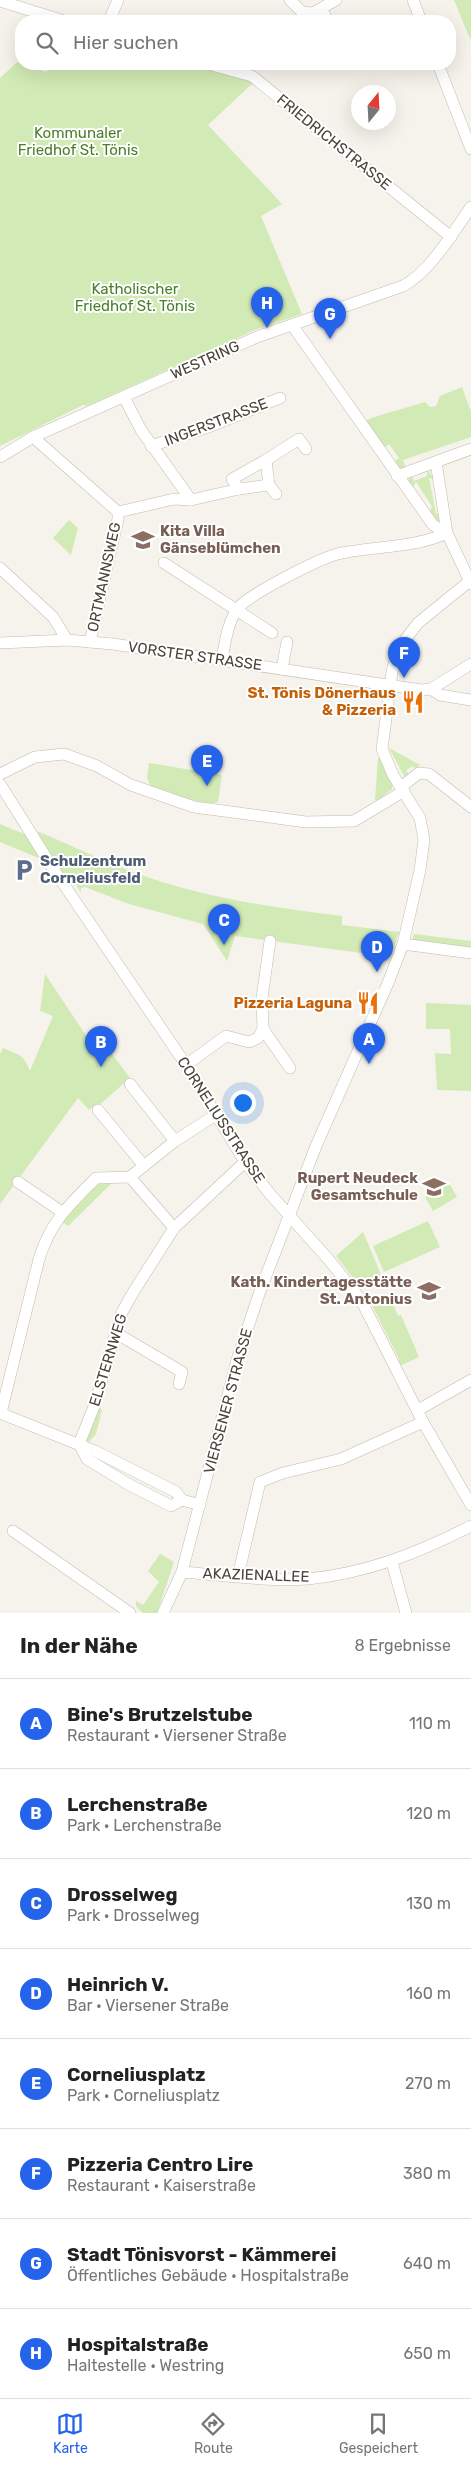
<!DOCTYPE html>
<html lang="de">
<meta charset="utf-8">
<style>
:root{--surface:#fff;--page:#f2f2f2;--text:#222;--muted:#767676;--line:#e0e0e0;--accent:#2563eb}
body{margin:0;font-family:Rubik,sans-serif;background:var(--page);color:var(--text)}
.compass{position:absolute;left:351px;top:85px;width:45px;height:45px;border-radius:50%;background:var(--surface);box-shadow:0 5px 20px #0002;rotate:18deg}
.you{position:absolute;left:242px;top:1102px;width:18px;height:18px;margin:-12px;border:4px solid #fff;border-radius:50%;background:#1a73e8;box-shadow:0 0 0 8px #1a73e833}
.badge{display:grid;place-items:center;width:32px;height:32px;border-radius:50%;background:var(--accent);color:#fff;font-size:16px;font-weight:700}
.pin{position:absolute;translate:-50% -41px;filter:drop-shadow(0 1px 2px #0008)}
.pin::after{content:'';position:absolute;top:26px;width:18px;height:15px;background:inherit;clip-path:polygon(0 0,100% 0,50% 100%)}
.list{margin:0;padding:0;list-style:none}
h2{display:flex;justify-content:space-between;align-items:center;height:65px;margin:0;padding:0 20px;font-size:21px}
h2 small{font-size:16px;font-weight:400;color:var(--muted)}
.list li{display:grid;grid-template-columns:32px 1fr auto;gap:15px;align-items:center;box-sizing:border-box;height:90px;padding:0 20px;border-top:1px solid var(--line)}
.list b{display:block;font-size:19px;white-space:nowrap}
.list p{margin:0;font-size:16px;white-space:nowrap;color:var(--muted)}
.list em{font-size:16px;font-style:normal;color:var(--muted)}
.icon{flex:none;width:28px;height:28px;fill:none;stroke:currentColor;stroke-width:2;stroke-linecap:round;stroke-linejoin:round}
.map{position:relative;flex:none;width:471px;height:1613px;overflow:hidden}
.search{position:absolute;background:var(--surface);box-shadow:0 5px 20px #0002;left:15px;right:15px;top:15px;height:55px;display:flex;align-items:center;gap:12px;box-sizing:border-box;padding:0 18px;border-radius:20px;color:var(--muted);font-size:19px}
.sheet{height:785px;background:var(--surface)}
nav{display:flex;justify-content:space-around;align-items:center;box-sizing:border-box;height:70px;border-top:1px solid var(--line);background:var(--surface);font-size:14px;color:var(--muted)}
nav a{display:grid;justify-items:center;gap:2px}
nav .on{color:var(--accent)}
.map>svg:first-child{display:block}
</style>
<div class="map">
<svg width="471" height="1613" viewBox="0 0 471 1613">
<rect width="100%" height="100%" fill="#f6f3ec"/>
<g fill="#d2eab5">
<path d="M454,0H471V39H470Z"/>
<path d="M17,62L46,72L55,64H187L254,82L208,125L282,204L261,216L302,314L255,330L87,406L83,405L0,446V78Z"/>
<path d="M462,387L471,412V437L403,460L406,468L401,469L394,462L399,458L389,444L384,448L365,422L371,418L425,402L430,407L436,406L440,396Z"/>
<path d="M427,470L436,480L429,478L436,513L442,516V522L438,524L429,514L432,506L416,482L412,489L407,481L412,476L414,481L427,476Z"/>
<path d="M69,520L78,528L71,555L53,538Z"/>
<path d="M389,748L420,765L416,769L412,766L406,771L410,775L404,776Z"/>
<path d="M378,758H380L392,783V789L378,800H375Z"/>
<path d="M149,763L222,775L218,802C205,807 166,791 151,787L147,778Z"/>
<path d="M0,824L24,834L41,859L0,842Z"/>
<path d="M37,831C75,847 112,865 150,878C212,899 278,908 342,916V925L399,932L391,957L235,936L227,961L203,924L129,904L85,887L81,888V893L72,878L62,874Z"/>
<path d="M414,934L471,941V949L412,941Z"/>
<path d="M45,974L95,1049L104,1043L130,1078L98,1106L96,1104L89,1110L78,1098L0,1204V1054L3,1048C20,1056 23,1053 30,1071L53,1016L40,1011Z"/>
<path d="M426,1003L471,1005V1091L437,1090L435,1053L451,1054L450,1029H426Z"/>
<path d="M110,1182L111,1184L68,1226L61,1221L96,1183Z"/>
<path d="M449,1183L457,1197L433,1211L425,1197Z"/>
<path d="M428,1221L440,1247L384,1272L373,1246Z"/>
<path d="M363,1232L382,1277L360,1287L336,1256Z"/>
<path d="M390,1297L398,1316L401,1315L419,1357L400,1366L399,1359L372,1305Z"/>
<path d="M100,1408L102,1410L96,1434L89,1442L85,1439L97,1409Z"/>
<path d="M160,1554L174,1562L157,1613H143L136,1606V1601L143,1605L159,1582L148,1571Z"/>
</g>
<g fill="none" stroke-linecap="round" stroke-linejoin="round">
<defs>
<g id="minor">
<path d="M290,0L302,12L313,13L336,0"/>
<path d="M413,0L421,21"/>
<path d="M0,1L64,21"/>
<path d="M321,9L328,21"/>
<path d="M109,21L118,0"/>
<path d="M208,64L252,76L451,237"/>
<path d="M438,64L471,149"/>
<path d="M292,325L433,525L447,533L471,584"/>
<path d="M124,397L141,430L191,500"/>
<path d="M33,437L118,512V519L90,642"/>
<path d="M151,446L211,426L280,398"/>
<path d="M0,457L33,437L257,337L403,286C430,272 454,231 471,207"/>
<path d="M397,476L471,449"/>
<path d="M269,485L266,460L299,439L306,449"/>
<path d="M239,489L232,479L266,460"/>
<path d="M118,512L174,499L191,500L239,489L269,485L276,494"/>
<path d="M164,563L272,633"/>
<path d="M0,568L53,617L67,640"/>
<path d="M0,643L67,640L113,644L421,690L431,689L440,695L471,700"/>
<path d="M222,659C225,643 228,621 238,608C250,594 323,556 342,553C377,546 414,548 447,533L436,462"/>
<path d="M282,669L287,642"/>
<path d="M431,689L471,664"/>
<path d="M0,774L35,757L64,754L97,766L131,785L194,807L306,822L354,821L404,791"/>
<path d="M0,784L52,867L186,1065L245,1162L270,1194L329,1260L361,1300L423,1422L471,1505"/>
<path d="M401,787L419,773L429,774L471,807"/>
<path d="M403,944L471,953"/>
<path d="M263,1029L262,998L270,941"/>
<path d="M186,1065L226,1036L249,1042L258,1038L263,1029L290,1068"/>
<path d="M130,1084L175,1141"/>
<path d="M98,1110L144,1166"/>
<path d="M130,1177L174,1228"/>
<path d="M18,1182L62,1212"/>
<path d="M116,1333L182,1372L179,1384"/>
<path d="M418,1410L471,1380"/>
<path d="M0,1413L95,1451L176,1492L182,1500L200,1505"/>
<path d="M1,1413L39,1259C51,1221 68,1206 96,1178L130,1177L175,1141L217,1114"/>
<path d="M182,1500L171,1506L128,1484L87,1459L79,1444L95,1404L121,1314L134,1291L174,1228L245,1162"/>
<path d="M13,1531L130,1613"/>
<path d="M392,1562L406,1613"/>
<path d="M182,1572C221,1575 269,1582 308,1579C367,1573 418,1553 471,1526"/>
<path d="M238,1576L260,1482L283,1473L341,1459L423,1422"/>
<path d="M163,1613L182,1572L237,1360L259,1294L316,1146L388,983L403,944L420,870L424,840L420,818L393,775L382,749L392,672L398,649L418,623L471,580"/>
</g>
</defs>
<use href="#minor" stroke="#c2bbae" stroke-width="12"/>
<use href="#minor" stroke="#fff" stroke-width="11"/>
</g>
<defs>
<symbol id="school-bare" viewBox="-9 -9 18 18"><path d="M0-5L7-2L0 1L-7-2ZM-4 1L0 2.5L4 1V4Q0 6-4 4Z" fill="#8d6e63" stroke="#fff" stroke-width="2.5" paint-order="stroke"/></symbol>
<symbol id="restaurant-bare" viewBox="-9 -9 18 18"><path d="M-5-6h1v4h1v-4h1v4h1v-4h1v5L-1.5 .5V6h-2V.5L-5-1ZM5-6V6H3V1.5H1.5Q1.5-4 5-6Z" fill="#e8710a" stroke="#fff" stroke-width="2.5" paint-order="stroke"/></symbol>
<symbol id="parking-bare" viewBox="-9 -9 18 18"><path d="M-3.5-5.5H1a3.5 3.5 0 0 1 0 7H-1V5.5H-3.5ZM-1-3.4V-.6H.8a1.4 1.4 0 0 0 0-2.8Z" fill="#5c6f8a" stroke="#fff" stroke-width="2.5" paint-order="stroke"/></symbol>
</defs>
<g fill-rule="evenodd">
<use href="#school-bare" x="127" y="524" width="32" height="32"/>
<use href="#restaurant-bare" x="397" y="686" width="32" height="32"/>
<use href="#parking-bare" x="8" y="854" width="32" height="32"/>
<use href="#restaurant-bare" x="352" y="987" width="32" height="32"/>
<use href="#school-bare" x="418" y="1171" width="32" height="32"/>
<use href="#school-bare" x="413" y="1275" width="32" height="32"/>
</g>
<g text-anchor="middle" stroke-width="4" stroke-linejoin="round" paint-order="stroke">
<g font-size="15" fill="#4a7f2a" stroke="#fff">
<text x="78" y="138">Kommunaler<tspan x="78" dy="17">Friedhof St. Tönis</tspan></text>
<text x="135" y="294">Katholischer<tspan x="135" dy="17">Friedhof St. Tönis</tspan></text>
</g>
<g font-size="15" fill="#4b4439" stroke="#fff">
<text transform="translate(334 142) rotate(39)" y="5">FRIEDRICHSTRASSE</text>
<text transform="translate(205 360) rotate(-24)" y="5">WESTRING</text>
<text transform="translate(216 422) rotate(-21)" y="5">INGERSTRASSE</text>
<text transform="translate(104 577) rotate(-78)" y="5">ORTMANNSWEG</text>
<text transform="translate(195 656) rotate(8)" y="5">VORSTER STRASSE</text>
<text transform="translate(221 1120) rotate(57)" y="5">CORNELIUSSTRASSE</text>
<text transform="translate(108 1360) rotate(-73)" y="5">ELSTERNWEG</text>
<text transform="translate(228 1401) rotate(-75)" y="5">VIERSENER STRASSE</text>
<text transform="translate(256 1575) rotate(2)" y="5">AKAZIENALLEE</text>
</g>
<g font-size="15" font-weight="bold" fill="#785e54" stroke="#fff" text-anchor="end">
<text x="160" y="536" text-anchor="start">Kita Villa<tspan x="160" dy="17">Gänseblümchen</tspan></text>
<text x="418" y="1183">Rupert Neudeck<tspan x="418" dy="17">Gesamtschule</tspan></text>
<text x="412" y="1287">Kath. Kindertagesstätte<tspan x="412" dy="17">St. Antonius</tspan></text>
</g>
<g font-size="15" font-weight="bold" fill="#c56008" stroke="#fff" text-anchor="end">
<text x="396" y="698">St. Tönis Dönerhaus<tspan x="396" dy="17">&amp; Pizzeria</tspan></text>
<text x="352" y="1008">Pizzeria Laguna</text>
</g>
<g font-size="15" font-weight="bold" fill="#4e5e75" stroke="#fff" text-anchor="start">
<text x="40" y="866">Schulzentrum<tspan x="40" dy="17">Corneliusfeld</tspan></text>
</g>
</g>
</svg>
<svg class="compass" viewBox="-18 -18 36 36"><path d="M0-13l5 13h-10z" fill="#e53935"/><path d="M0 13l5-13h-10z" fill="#767676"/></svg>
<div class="you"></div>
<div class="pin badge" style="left:369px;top:1064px">A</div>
<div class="pin badge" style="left:101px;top:1067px">B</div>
<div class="pin badge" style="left:224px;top:945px">C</div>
<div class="pin badge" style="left:377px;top:972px">D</div>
<div class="pin badge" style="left:207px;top:786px">E</div>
<div class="pin badge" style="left:404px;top:678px">F</div>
<div class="pin badge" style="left:330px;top:339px">G</div>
<div class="pin badge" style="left:267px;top:328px">H</div>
<div class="search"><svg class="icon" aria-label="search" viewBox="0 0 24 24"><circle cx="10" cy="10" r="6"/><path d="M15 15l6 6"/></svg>Hier suchen</div>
</div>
<section class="sheet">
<h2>In der Nähe<small>8 Ergebnisse</small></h2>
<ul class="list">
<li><span class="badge">A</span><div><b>Bine's Brutzelstube</b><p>Restaurant · Viersener Straße</p></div><em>110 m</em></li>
<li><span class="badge">B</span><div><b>Lerchenstraße</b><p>Park · Lerchenstraße</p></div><em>120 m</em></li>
<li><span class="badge">C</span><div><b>Drosselweg</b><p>Park · Drosselweg</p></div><em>130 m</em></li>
<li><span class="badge">D</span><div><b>Heinrich V.</b><p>Bar · Viersener Straße</p></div><em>160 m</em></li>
<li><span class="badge">E</span><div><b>Corneliusplatz</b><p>Park · Corneliusplatz</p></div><em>270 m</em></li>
<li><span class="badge">F</span><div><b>Pizzeria Centro Lire</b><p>Restaurant · Kaiserstraße</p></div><em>380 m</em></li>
<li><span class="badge">G</span><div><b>Stadt Tönisvorst - Kämmerei</b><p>Öffentliches Gebäude · Hospitalstraße</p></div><em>640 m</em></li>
<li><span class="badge">H</span><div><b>Hospitalstraße</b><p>Haltestelle · Westring</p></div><em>650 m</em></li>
</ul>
</section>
<nav>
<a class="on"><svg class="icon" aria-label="map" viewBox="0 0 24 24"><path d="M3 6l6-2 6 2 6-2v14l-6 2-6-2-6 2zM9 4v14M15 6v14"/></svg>Karte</a>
<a><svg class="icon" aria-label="directions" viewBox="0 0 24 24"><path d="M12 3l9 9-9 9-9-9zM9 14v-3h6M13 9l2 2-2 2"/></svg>Route</a>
<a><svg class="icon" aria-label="saved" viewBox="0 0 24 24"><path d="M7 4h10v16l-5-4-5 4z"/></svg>Gespeichert</a>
</nav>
